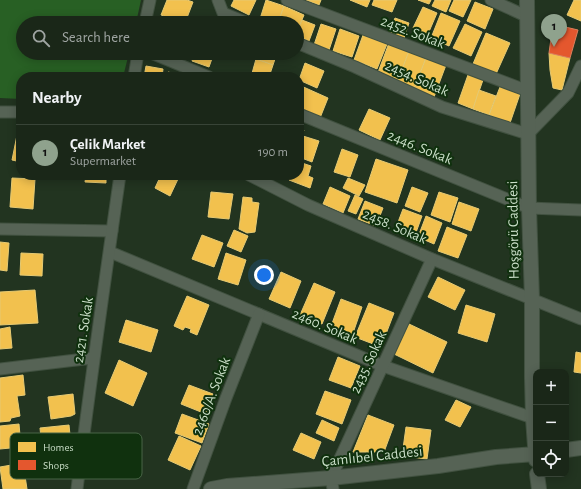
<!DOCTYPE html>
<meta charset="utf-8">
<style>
:root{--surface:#1a2718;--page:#273325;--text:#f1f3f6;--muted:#9fa5a2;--line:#384437;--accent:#8fa28d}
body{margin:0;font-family:"Alegreya Sans",sans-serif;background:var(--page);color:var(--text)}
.controls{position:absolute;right:12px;bottom:12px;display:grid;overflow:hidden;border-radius:8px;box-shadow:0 2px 10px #0003}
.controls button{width:36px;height:36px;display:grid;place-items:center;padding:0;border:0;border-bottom:1px solid var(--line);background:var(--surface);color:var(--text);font:20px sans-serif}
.you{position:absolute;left:264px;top:275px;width:14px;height:14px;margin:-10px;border:3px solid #fff;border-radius:50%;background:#1a73e8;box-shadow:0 0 0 6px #1a73e833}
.badge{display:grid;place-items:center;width:26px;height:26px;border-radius:50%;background:var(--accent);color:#111;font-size:13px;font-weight:700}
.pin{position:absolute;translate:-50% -33px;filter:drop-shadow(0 1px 2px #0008)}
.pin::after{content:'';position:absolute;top:21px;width:14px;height:12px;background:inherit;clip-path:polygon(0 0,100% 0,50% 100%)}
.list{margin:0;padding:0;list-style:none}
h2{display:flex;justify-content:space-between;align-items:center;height:52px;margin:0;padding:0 16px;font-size:17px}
h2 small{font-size:13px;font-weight:400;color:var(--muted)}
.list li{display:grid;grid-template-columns:26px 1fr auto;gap:12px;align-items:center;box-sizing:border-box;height:56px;padding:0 16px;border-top:1px solid var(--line)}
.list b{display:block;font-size:15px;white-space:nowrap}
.list p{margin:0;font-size:13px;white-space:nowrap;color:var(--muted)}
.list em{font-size:13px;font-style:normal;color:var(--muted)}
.icon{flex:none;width:22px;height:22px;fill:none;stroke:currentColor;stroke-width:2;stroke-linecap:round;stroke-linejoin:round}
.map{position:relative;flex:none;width:581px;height:489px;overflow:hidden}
.search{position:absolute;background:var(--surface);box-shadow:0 2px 10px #0003;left:16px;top:16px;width:288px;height:44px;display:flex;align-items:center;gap:10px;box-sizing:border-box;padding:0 14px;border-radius:22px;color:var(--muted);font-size:15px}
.panel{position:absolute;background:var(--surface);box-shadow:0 2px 10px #0003;left:16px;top:72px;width:288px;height:108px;border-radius:16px}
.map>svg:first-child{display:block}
</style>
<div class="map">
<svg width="581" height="489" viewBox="0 0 581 489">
<rect width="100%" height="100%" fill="#223420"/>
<path fill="#286024" d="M0,0H141L136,23H23V53H129L123,77H21V99L0,98Z"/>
<g fill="#f2c14e" stroke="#e6ca73">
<path d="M167,0H187L193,2L185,23L161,15Z"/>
<path d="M234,0H256L249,15L231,6Z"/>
<path d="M266,0L284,6L278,23H263L259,22Z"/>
<path d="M306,0H321L319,5Z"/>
<path d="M350,0H370L367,7Z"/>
<path d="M374,0H397L392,12L372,5Z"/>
<path d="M418,0H431L429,4Z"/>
<path d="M435,0H451L446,12L432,6Z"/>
<path d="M454,0H471L463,17L449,11Z"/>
<path d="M574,0H581V21L567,15Z"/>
<path d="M475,2L493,9L485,29L467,21Z"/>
<path d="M284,6L304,15L297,32V23H278Z"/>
<path d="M423,7L437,13L428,34L413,28Z"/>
<path d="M441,13L460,21L449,46L431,38Z"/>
<path d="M395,18L409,23L404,38L389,32Z"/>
<path d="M302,20L315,25L309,41L297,36V32Z"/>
<path d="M321,24L336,29L329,50L314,45Z"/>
<path d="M465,24L482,32L471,56L453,48Z"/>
<path d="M340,29L359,36L352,57L333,51Z"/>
<path d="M486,33L510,43L496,74L473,64Z"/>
<path d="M363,35L387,44L377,69L354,60Z"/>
<path d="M389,43L409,51L397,83L377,75Z"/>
<path d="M409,51L426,58L414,89L397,83Z"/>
<path d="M195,53H214L209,67L192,61Z"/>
<path d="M258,53H277L273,65L256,59Z"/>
<path d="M549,53L570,58L562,90L553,88L550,70Z"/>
<path d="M426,58L446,65L434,97L414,89Z"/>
<path d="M256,59L273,65L269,77H251Z"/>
<path d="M305,63L324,71L317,88L299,80Z"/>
<path d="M146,66L163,69L162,77H144Z"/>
<path d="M168,72L184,76V77H167Z"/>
<path d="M469,72L484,77L473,109L458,103Z"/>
<path d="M299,85L328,98L320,118L299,109Z"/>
<path d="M500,87L520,94L510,123L489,115Z"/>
<path d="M479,90L496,96L489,115L473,109Z"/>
<path d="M369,109L390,118L380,140L359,130Z"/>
<path d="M299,128L304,130L299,143Z"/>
<path d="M18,130L21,131V162L12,160Z"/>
<path d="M303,136L319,141L312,162L299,157V147Z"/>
<path d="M342,149L358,155L350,177L334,172Z"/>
<path d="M376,159L408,170L397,203L365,192Z"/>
<path d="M299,162L311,166L308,176L313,178L310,188L289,180L290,175H299Z"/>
<path d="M86,175H106V183L85,182Z"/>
<path d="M161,175H170L178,179L170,196L155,188Z"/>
<path d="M12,178L35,179L33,209L10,207Z"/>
<path d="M348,178L365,185L359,196L343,188Z"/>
<path d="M330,187L350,196L343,213L323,204Z"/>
<path d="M412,187L428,193L420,212L405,206Z"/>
<path d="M211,192L233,194L229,219L208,217Z"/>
<path d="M439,192L458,198L450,222L431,215Z"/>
<path d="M355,195L363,199L356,214L348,211Z"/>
<path d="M243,197L252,198V202L259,203L255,232L247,233L239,229Z"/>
<path d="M365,201L383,208L376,226L358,219Z"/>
<path d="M459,202L479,209L471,231L452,224Z"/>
<path d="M403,209L422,216L414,238L395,230Z"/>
<path d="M426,216L442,223L434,244L418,237Z"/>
<path d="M447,227L467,235L458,258L438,251Z"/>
<path d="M234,230L248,236L241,252L227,246Z"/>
<path d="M202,235L223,243L214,267L192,259Z"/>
<path d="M0,242L9,243L7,271L0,270Z"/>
<path d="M21,253L43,254L42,276L20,275Z"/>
<path d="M226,253L246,260L238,285L218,279Z"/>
<path d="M281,272L301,281L290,308L269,299Z"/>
<path d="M438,277L465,290L455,310L428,297Z"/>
<path d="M314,283L335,292L322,324L300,315Z"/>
<path d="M35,290L38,323L0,325V292Z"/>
<path d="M187,296L209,305L197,335L190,332L191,329L185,327L183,330L174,326Z"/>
<path d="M341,299L362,307L352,336L330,329Z"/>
<path d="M369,303L394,313L381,347L355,337Z"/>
<path d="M466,305L495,314L487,342L458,333Z"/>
<path d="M126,320L158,330L151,352L119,342Z"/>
<path d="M409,324L447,342L433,373L394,354Z"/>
<path d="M10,327L12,348L0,349V329Z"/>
<path d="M576,352L581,353V373L574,372Z"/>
<path d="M338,357L360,366L351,388L329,380Z"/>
<path d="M119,360L147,373L133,406L105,393Z"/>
<path d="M23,375L25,395L17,396L20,416L11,418L10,421L0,422V378Z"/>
<path d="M189,385L213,394L206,414L181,404Z"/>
<path d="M325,391L351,400L342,424L316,414Z"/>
<path d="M73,394L75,414L71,416L51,419L48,397Z"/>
<path d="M456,400L471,407L460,427L445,420Z"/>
<path d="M182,414L209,424L202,443L175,433Z"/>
<path d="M368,415L394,425L384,452H353Z"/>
<path d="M322,420L339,428L334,441L316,433Z"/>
<path d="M19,424L21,447L0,449V426Z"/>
<path d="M69,425L71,445L42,448L40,428Z"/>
<path d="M406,427L431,430L427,459L402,456Z"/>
<path d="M301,433L321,442L314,459L293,450Z"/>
<path d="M179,436L201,446L190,470L168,460Z"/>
<path d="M23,463L27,489H3L0,467Z"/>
</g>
<path fill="#e4572e" stroke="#dc805c" d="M553,24L578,30L570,58L549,53Z"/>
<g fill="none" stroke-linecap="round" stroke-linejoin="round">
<defs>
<g id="minor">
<path d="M218,0L223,13L248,23"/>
<path d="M287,0L528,91"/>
<path d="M491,0L526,16"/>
<path d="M145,23L150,0"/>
<path d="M297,43L355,67L442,107L528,134L568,93L581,66"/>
<path d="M151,53L209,77"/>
<path d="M134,77L138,53"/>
<path d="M0,112H21"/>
<path d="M299,114L529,208L581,210"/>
<path d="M249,175L308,205L432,259L581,319"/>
<path d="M0,229L112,231"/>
<path d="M110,252L383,366L533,418"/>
<path d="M0,369L93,358"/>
<path d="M77,489C90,384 105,280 120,175"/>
<path d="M193,489L226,398L259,314"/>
<path d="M333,489L331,478L432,259"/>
</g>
<g id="tertiary">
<path d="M527,0L529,208L532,299V378L533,418L536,460"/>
<path d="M566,450L581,448"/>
<path d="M537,474L539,489"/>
<path d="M211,489L227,486L331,478L438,466L496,457L536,454"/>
</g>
</defs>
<use href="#minor" stroke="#415140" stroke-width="13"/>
<use href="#tertiary" stroke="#415140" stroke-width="16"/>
<use href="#minor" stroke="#566355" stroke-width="11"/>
<use href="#tertiary" stroke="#566355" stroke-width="14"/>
</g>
<g text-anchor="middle" stroke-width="4" stroke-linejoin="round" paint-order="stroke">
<g font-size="15" fill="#cadec8" stroke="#10310e">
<text transform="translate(413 32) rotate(21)" y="5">2452. Sokak</text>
<text transform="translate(417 78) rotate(24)" y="5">2454. Sokak</text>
<text transform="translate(420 147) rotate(22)" y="5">2446. Sokak</text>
<text transform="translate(395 226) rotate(23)" y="5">2458. Sokak</text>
<text transform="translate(513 230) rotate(-91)" y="5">Hoşgörü Caddesi</text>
<text transform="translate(325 326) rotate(23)" y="5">2460. Sokak</text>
<text transform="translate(83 330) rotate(-81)" y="5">2421. Sokak</text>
<text transform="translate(368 362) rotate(-65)" y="5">2435. Sokak</text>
<text transform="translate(211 396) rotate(-69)" y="5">2460/A. Sokak</text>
<text transform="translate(372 456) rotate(-6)" y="5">Çamlıbel Caddesi</text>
</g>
</g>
<rect x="10" y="433" width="132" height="46" rx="6" fill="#10310e" stroke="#486546" stroke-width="1"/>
<rect x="18" y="442" width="18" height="10" fill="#f2c14e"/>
<rect x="18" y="460" width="18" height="10" fill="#e4572e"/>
<g font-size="11" fill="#cadec8">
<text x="43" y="451">Homes</text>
<text x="43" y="469">Shops</text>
</g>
</svg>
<div class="controls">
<button>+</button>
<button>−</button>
<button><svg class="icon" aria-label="locate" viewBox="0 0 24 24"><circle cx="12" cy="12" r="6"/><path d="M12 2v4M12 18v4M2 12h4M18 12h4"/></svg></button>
</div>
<div class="you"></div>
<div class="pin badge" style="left:554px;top:47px">1</div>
<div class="search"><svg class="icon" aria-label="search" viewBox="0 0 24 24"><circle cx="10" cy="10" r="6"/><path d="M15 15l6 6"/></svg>Search here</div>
<section class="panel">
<h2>Nearby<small></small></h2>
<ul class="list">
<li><span class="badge">1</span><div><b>Çelik Market</b><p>Supermarket</p></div><em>190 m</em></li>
</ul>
</section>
</div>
